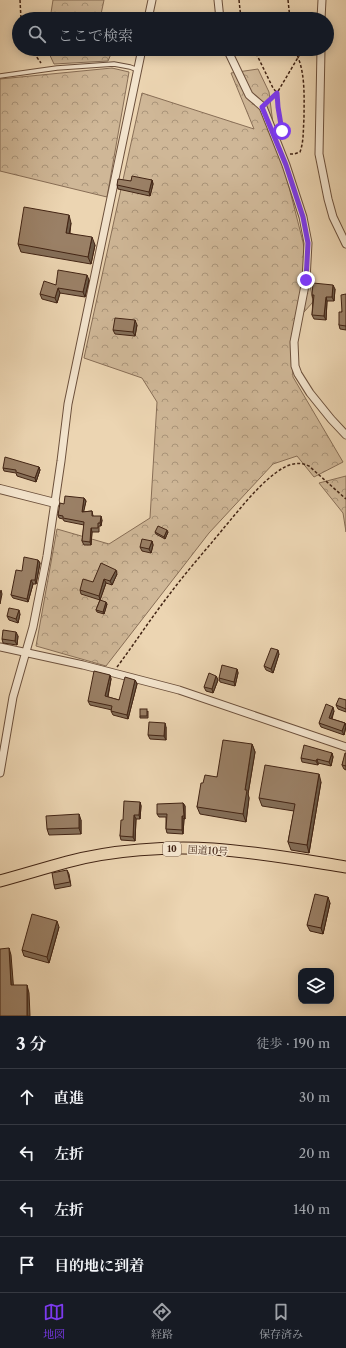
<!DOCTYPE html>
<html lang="ja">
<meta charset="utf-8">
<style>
:root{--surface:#171b24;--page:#242831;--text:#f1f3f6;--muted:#9ea1a6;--line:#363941;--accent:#7c3aed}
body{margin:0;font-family:"Libre Caslon Text","Noto Serif JP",serif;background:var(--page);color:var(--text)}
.controls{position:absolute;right:12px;bottom:12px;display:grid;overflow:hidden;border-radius:8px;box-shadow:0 2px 10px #0003}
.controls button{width:36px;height:36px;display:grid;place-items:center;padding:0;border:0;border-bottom:1px solid var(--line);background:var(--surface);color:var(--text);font:20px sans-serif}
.stop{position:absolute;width:12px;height:12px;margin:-9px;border:3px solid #7c3aed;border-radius:50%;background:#fff}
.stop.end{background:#7c3aed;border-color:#fff;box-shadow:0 1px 4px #0008}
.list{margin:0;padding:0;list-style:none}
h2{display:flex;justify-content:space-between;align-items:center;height:52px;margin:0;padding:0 16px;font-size:17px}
h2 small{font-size:13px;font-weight:400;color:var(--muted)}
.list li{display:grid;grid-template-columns:26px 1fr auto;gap:12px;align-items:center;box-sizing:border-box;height:56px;padding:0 16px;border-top:1px solid var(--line)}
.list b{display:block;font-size:15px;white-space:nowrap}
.list em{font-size:13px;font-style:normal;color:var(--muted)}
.icon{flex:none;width:22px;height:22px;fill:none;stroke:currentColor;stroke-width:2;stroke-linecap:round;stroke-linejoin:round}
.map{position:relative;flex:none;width:346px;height:1016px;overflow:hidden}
.search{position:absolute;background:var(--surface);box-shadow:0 2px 10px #0003;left:12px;right:12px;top:12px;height:44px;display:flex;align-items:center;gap:10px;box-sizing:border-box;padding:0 14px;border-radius:22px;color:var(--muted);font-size:15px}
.sheet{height:276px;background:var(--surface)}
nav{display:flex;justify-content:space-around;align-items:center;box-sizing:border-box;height:56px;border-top:1px solid var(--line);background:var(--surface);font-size:11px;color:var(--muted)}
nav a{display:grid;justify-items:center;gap:2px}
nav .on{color:var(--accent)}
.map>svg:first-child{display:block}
</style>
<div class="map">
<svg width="346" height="1016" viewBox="0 0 346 1016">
<defs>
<pattern id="forest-crowns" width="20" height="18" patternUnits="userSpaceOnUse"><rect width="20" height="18" fill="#cfb797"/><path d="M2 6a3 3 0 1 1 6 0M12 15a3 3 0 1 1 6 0" fill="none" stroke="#aa957a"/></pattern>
</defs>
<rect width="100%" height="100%" fill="#ecd5b2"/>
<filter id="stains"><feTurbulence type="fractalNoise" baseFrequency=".005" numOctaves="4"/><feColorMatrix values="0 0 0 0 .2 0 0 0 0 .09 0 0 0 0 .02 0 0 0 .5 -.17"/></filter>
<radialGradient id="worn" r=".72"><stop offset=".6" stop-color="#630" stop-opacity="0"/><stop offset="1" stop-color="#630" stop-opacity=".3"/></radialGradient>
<g fill="url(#forest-crowns)" stroke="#886e56">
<path d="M53,0H104L100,19H50Z"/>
<path d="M47,49H100L111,54L108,61L54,64Z"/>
<path d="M112,68L129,72L107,197L0,171V79Z"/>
<path d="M258,69L269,92L273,124L303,242L313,302L295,322L291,347L293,377L343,462L314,477L297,456L273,464L209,533L106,666L36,646L57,529L109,544L150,518L157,402L142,378L84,358L142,93L254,129L231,73Z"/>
<path d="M346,476V532L343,513L319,483Z"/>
</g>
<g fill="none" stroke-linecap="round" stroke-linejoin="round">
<defs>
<path id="service" d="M0,76L57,68L114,64L130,67L138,70"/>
<g id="minor">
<path d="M218,0L220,19"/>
<path d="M148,19L152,0"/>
<path d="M321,19L322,0"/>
<path d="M227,49L249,95L263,107L286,165L303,217L308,243L306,280L294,342L295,366L298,374L310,393L331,419L346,435"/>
<path d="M321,49L319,154L328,199L333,217L346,244"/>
<path d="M0,647L83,665L179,690L346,747"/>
<path d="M0,773L13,697L33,627L47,556L61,461L68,404L142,49"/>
</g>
<path id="tertiary" d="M0,489L55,503"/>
<path id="trunk" d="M0,881C22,875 45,868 67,862C111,850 168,846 213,849C258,852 302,860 346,867"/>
</defs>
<use href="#service" stroke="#6c503c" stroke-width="5.5"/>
<use href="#minor" stroke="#6c503c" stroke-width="9"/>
<use href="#tertiary" stroke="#6c503c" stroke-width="10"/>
<use href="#trunk" stroke="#422414" stroke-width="13"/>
<g stroke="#422414" stroke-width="1.5" stroke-dasharray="3 2" stroke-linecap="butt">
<path d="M20,0L21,19"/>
<path d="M239,0L241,19"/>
<path d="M288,0L290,19"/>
<path d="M31,49L41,63"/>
<path d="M254,49L273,88L277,93L278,107L283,136"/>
<path d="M268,102L277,93L303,49"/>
<path d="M290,154H294L300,152C304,141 303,130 304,119C304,96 306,69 294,49"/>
<path d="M117,667C135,643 151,618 169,595C186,572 205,551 223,529C239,510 262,480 283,468C291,463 301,462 309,466L346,499"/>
</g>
<use href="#service" stroke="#f3e4cd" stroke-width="3.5"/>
<use href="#minor" stroke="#f3e4cd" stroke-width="7"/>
<use href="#tertiary" stroke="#f3e4cd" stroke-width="8"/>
<use href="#trunk" stroke="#ecd5b2" stroke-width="11"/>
</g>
<g fill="#846e58" stroke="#422414">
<path d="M152,180L153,184L150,196L118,189L117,185L131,181Z"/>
<path d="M71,223L70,233L95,245L91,264L21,252L18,244Z"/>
<path d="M89,280L85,297L60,293L57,303L42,299L40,294L56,285Z"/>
<path d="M335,289L334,301H327L326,320L314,319L312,315L313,299L312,295Z"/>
<path d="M346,294V330L340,329L339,325Z"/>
<path d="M137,325L135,336L115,334L113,330Z"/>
<path d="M39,467L40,470L36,482L17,476L16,473L4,471L3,468Z"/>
<path d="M84,498L86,501L83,512L92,511L93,516L102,520L101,526H99V532H92L91,545H84L82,541L84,525L64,521L63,519L59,518L58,515L64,504Z"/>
<path d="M155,532H168L165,539L156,534Z"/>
<path d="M152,541L153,545L151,553L142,551L140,547Z"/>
<path d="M38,560L40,563L36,584H33L28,602L13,598L11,595L22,571Z"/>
<path d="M117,574L112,585L106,583L100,600L107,604L104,614L97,612L96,610L100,600L81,594L80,590L93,582Z"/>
<path d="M20,614L18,623L9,620L7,616Z"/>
<path d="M18,636L17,645L3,643L2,639Z"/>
<path d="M279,654L273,673L266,670L264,666Z"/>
<path d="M237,669L238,673L235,686L220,682L219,678Z"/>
<path d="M110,675L111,679L108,697L119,700L135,680L137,684L128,719L113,715L111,711L112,710L90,705L88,701Z"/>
<path d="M216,676L218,680L213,693L206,691L204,687Z"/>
<path d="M346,700V712L338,709L336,705Z"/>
<path d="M148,711V718H140V716Z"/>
<path d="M334,711L332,719L345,723L346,727L344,735L321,727L319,723Z"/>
<path d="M166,727V740L150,739L148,735Z"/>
<path d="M252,744L255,752L248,794L249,798L246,822L200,814L197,807L203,783L217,777Z"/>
<path d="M332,753L333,757L331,766L318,763V765L302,762L301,758Z"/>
<path d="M346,753V770L344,769L342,765Z"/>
<path d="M321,782L309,853L291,850L288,842L294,811L262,806L259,798Z"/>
<path d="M140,802L141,806L140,819H136L135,841L121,840L120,836L123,820Z"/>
<path d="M183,803L185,806V819H184L183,834L167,833L166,829V817H159L157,814Z"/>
<path d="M81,820V834L49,835L47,829Z"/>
<path d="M67,870L69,874L71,886L55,889L54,885Z"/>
<path d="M330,903L323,934L310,931L307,925Z"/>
<path d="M59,927L49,963L24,956L22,950Z"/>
</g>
<g fill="#6c5a47" stroke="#422414">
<path d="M152,180L153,184L150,196L149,192Z"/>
<path d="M69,215L71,223L68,240L66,233Z"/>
<path d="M92,237L95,245L91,264L88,257Z"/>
<path d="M87,275L89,280L85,297L83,292Z"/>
<path d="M333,285L335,289L334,301L332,297Z"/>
<path d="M58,288L60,293L57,303L55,298Z"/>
<path d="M326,297L327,301L326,320L324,316Z"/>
<path d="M135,320L137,325L135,336L133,332Z"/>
<path d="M39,467L40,470L36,482L35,478Z"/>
<path d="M84,498L86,501L83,515L82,512Z"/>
<path d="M101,516L102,520L101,526L100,523Z"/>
<path d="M91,528L92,532L91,545L90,542Z"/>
<path d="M167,530L168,532L165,539L164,537Z"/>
<path d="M152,541L153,545L151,553L149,549Z"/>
<path d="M38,560L40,563L36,584L35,580Z"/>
<path d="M116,570L117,574L112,585L110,581Z"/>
<path d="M104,579L106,583L100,600L99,596Z"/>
<path d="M31,580L33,584L28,602L27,599Z"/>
<path d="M1,590L2,594L0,604V594Z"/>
<path d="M106,602L107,604L104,614L103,612Z"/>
<path d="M19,610L20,614L18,623L16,619Z"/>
<path d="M16,632L18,636L17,645L15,641Z"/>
<path d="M278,650L279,654L273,673L271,669Z"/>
<path d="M237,669L238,673L235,686L234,682Z"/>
<path d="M110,675L111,679L107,700L105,696Z"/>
<path d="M216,676L218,680L213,693L212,689Z"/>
<path d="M135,680L137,684L128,719L127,715Z"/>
<path d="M333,707L334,711L330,722L329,718Z"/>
<path d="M165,723L166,727V740L164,736Z"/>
<path d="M345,723L346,726L344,735L342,731Z"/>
<path d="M252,744L255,752L248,794L249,798L246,822L243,814L245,790Z"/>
<path d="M332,753L333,757L331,766L329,762Z"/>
<path d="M317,759L318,763V765L316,761Z"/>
<path d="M319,774L321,782L309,853L307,845Z"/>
<path d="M140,802L141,806L140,819L139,815Z"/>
<path d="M183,803L185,806V819L184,816Z"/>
<path d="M79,814L81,820V834L79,828Z"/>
<path d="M134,815L136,819L135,841L133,837Z"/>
<path d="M182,816L184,819L183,834L182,830Z"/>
<path d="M328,897L330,903L323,934L321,928Z"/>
<path d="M57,921L59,927L49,963L47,957Z"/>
<path d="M9,948L11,955L14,993L11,985Z"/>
<path d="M27,985L29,993L30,1016H27Z"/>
</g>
<g fill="#9a8066" stroke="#422414">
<path d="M132,176L152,180L149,192L117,185L118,179L131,181Z"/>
<path d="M24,207L69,215L66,233L92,237L88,257L18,244Z"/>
<path d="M58,270L87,275L83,292L58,288L55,298L40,294L44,281L56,285Z"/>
<path d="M313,283L333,285L332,297H326L324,316L312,315L314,295H312Z"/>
<path d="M346,294V326L339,325V312H342L341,295Z"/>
<path d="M115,318L135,320L133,332L113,330Z"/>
<path d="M5,457L39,467L35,478L16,472V470L3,468Z"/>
<path d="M65,496L84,498L82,512L92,511V516H101L100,523H98V528H91L90,542L82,541L84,522L63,518V516L58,515L60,503L64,504Z"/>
<path d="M158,526L167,530L164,537L155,532Z"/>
<path d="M142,539L152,541L149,549L140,547Z"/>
<path d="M24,557L38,560L35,580H31L27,599L11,595L16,570L22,571Z"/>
<path d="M101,563L116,570L110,581L104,579L99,596L80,590L83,579L93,582Z"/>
<path d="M100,600L106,602L103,612L96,610Z"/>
<path d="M9,608L19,610L16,619L7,616Z"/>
<path d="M3,630L16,632L15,641L2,639Z"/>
<path d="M271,648L278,650L271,669L264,666Z"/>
<path d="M222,665L237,669L234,682L219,678Z"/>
<path d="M94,671L110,675L105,696L119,700L125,677L135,680L127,715L111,711L112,706L88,701Z"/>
<path d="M209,673L216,676L212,689L204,687Z"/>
<path d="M339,698L346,700V709L336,705Z"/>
<path d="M326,704L333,707L329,718L345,723L342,731L319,723Z"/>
<rect x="140" y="709" width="7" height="7"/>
<path d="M149,722L165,723L164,736L148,735Z"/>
<path d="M223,740L252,744L245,790H247L243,814L197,807L201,783H203L205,775L217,777Z"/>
<path d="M304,745L332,753L329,762L317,759L316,761L301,758Z"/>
<path d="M345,753H346V766L342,765Z"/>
<path d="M265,765L319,774L307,845L288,842L295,804L259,798Z"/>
<path d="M124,801L140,802L139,815H134L133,837L120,836L121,820H123Z"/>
<path d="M183,803L184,816H182V830L166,829L167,814H157V804Z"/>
<path d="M79,814V828L47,829L46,816Z"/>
<path d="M67,870L70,882L54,885L52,873Z"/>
<path d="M315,894L328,897L321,928L307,925Z"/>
<path d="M32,914L57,921L47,957L22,950Z"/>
<path d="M9,948L11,985H27V1016H0V949Z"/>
</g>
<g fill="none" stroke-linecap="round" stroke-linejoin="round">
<path stroke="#7c3aed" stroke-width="5" d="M282,131L278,107L277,93L262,107L286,165L303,217L308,243L306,280"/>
</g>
<g text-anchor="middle" stroke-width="3" stroke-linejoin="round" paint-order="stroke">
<rect fill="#f3e4cd" stroke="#775e4c" stroke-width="1" x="163" y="842" width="18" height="14" rx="3"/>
<g font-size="9" font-weight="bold" fill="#422414">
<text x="172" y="852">10</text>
</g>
<g font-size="10" fill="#422414" stroke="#f3e4cd">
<text transform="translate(208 850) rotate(3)" y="4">国道10号</text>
</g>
</g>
<rect width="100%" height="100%" filter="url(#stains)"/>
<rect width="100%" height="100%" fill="url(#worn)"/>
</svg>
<div class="controls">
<button><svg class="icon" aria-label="layers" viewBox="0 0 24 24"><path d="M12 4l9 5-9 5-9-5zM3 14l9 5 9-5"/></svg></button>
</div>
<div class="stop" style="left:282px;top:131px"></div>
<div class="stop end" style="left:306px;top:280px"></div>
<div class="search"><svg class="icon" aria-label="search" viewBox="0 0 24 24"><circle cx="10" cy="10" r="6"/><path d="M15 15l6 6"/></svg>ここで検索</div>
</div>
<section class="sheet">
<h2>3 分<small>徒歩 · 190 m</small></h2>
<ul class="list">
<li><svg class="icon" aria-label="ahead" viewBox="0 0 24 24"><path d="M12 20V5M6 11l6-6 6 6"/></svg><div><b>直進</b></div><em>30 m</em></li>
<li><svg class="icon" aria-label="left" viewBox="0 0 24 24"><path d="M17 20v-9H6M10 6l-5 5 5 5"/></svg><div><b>左折</b></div><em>20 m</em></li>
<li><svg class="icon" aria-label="left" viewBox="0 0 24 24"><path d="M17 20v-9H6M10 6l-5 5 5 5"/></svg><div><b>左折</b></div><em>140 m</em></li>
<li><svg class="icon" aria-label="arrive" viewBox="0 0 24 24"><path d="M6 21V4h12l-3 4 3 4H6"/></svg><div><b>目的地に到着</b></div></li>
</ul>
</section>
<nav>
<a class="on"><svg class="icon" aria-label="map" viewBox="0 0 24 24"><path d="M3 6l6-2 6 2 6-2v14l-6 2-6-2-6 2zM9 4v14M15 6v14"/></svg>地図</a>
<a><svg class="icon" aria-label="directions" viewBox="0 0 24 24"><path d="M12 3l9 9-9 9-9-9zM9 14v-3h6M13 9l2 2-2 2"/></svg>経路</a>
<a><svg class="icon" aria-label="saved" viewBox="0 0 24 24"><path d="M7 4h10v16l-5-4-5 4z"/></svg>保存済み</a>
</nav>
